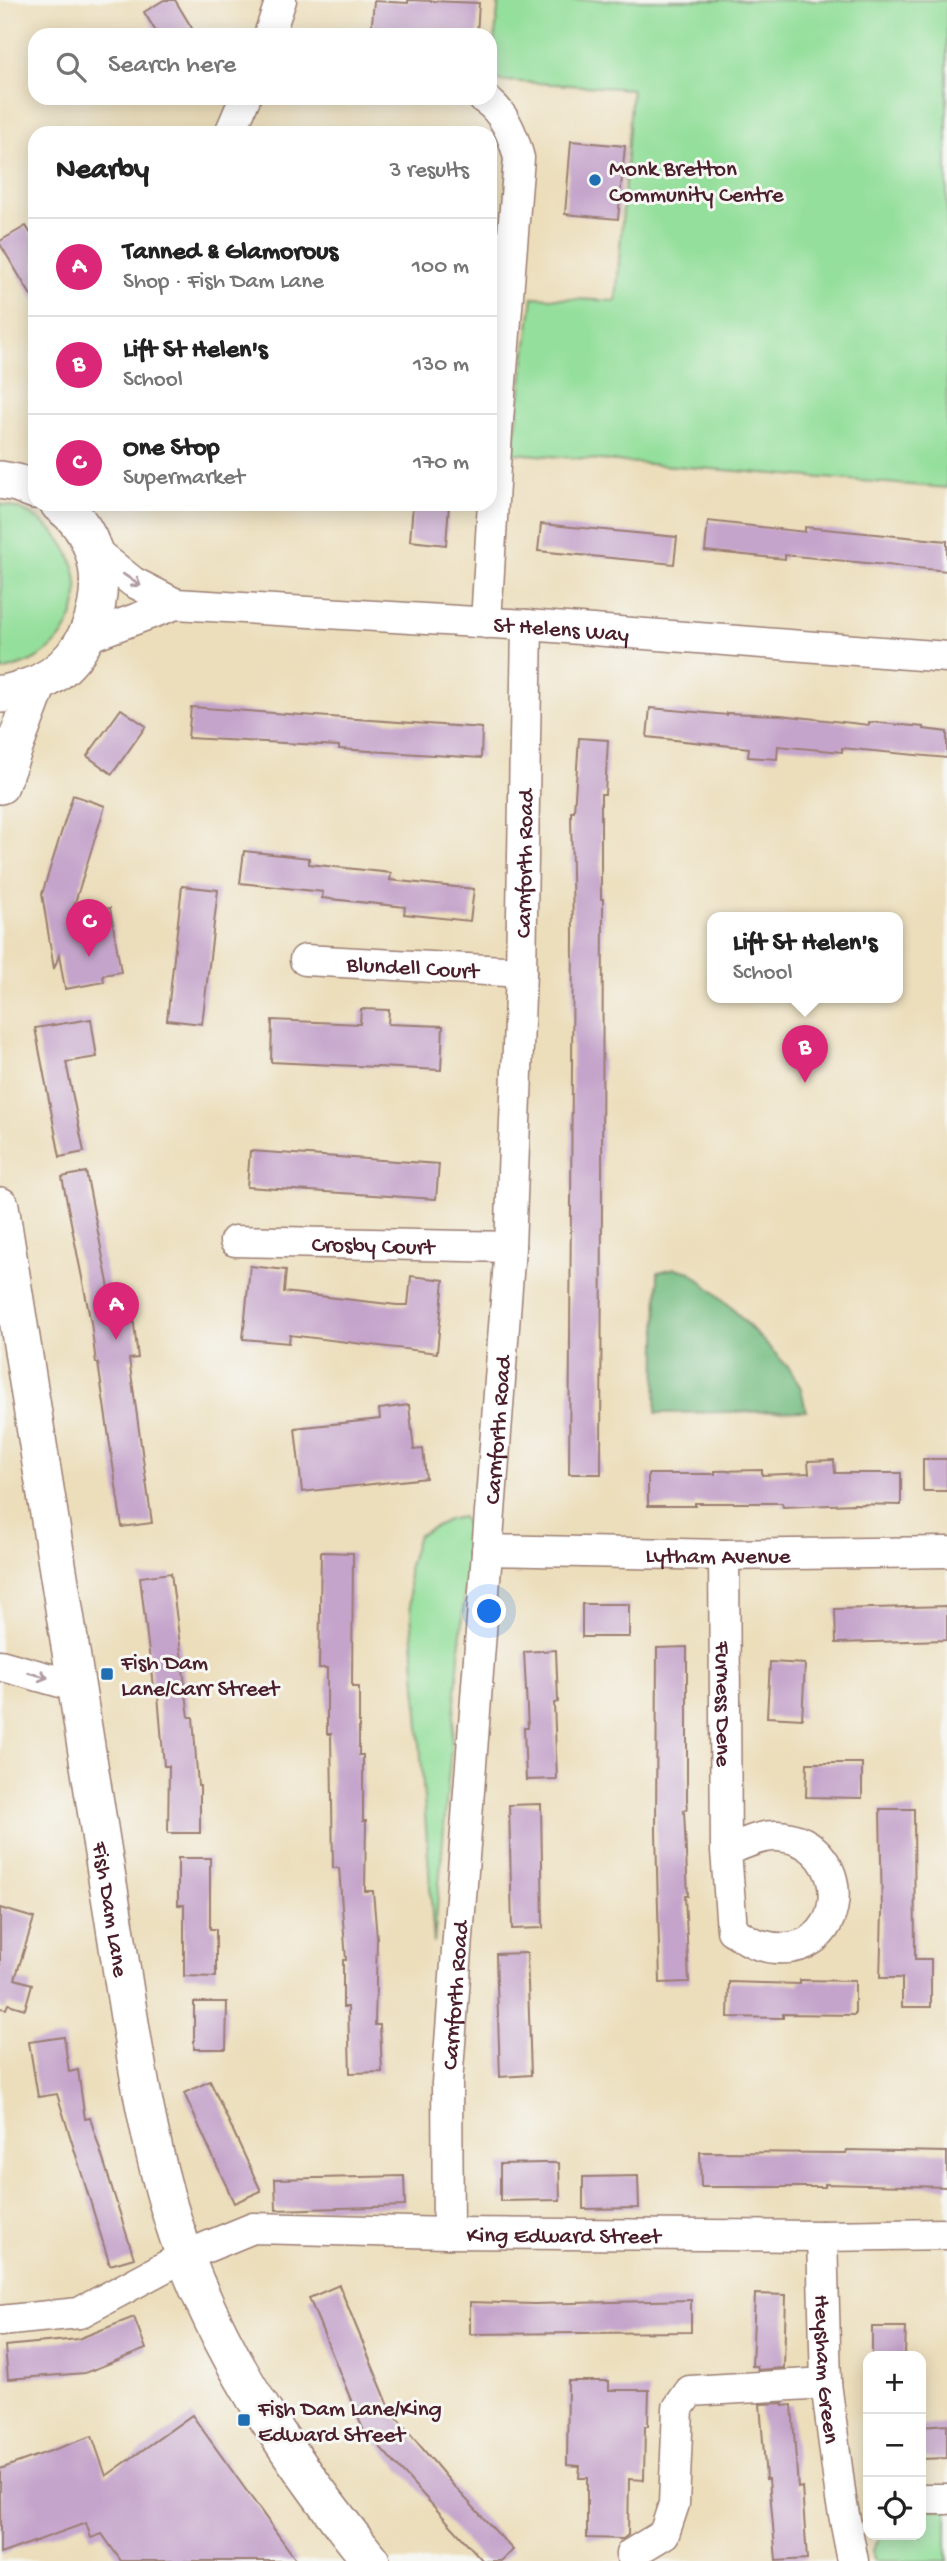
<!DOCTYPE html>
<meta charset="utf-8">
<style>
:root{--surface:#fff;--page:#f2f2f2;--text:#222;--muted:#767676;--line:#e0e0e0;--accent:#db2777}
body{margin:0;font-family:"Gochi Hand",sans-serif;background:var(--page);color:var(--text)}
.controls{position:absolute;right:21px;bottom:21px;display:grid;overflow:hidden;border-radius:14px;box-shadow:0 4px 18px #0003}
.controls button{width:63px;height:63px;display:grid;place-items:center;padding:0;border:0;border-bottom:2px solid var(--line);background:var(--surface);color:var(--text);font:35px sans-serif}
.you{position:absolute;left:490px;top:1612px;width:24px;height:24px;margin:-18px;border:5px solid #fff;border-radius:50%;background:#1a73e8;box-shadow:0 0 0 10px #1a73e833}
.badge{display:grid;place-items:center;width:46px;height:46px;border-radius:50%;background:var(--accent);color:#fff;font-size:23px;font-weight:700}
.pin{position:absolute;translate:-50% -58px;filter:drop-shadow(0 2px 4px #0008)}
.pin::after{content:'';position:absolute;top:37px;width:24px;height:21px;background:inherit;clip-path:polygon(0 0,100% 0,50% 100%)}
.popup{position:absolute;left:707px;top:912px;width:196px;height:91px;box-sizing:border-box;display:grid;place-content:center;border-radius:14px;background:var(--surface);filter:drop-shadow(0 2px 5px #0005);font-size:23px;white-space:nowrap;color:var(--muted)}
.popup b{font-size:26px;color:var(--text)}
.popup::after{content:'';position:absolute;left:50%;top:100%;margin-left:-14px;border:14px solid transparent;border-top-color:var(--surface)}
.list{margin:0;padding:0;list-style:none}
h2{display:flex;justify-content:space-between;align-items:center;height:91px;margin:0;padding:0 28px;font-size:30px}
h2 small{font-size:23px;font-weight:400;color:var(--muted)}
.list li{display:grid;grid-template-columns:46px 1fr auto;gap:21px;align-items:center;box-sizing:border-box;height:98px;padding:0 28px;border-top:2px solid var(--line)}
.list b{display:block;font-size:26px;white-space:nowrap}
.list p{margin:0;font-size:23px;white-space:nowrap;color:var(--muted)}
.list em{font-size:23px;font-style:normal;color:var(--muted)}
.icon{flex:none;width:38px;height:38px;fill:none;stroke:currentColor;stroke-width:2;stroke-linecap:round;stroke-linejoin:round}
.map{position:relative;flex:none;width:947px;height:2561px;overflow:hidden}
.search{position:absolute;background:var(--surface);box-shadow:0 4px 18px #0003;left:28px;top:28px;width:469px;height:77px;display:flex;align-items:center;gap:18px;box-sizing:border-box;padding:0 24px;border-radius:21px;color:var(--muted);font-size:26px}
.panel{position:absolute;background:var(--surface);box-shadow:0 4px 18px #0003;left:28px;top:126px;width:469px;height:385px;border-radius:21px}
.map>svg:first-child{display:block}
</style>
<div class="map">
<svg width="947" height="2561" viewBox="0 0 947 2561">
<rect width="100%" height="100%" fill="#f6f6f2"/>
<filter id="ink" filterUnits="userSpaceOnUse"><feTurbulence type="fractalNoise" baseFrequency=".0143" numOctaves="2"/><feDisplacementMap in="SourceGraphic" scale="14" xChannelSelector="R" yChannelSelector="G"/><feConvolveMatrix kernelMatrix="1 2 1 2 8 2 1 2 1" color-interpolation-filters="sRGB"/></filter>
<filter id="wash" filterUnits="userSpaceOnUse"><feTurbulence type="fractalNoise" baseFrequency=".00686" numOctaves="4" result="noise"/><feDisplacementMap in="SourceGraphic" scale="28" xChannelSelector="R" yChannelSelector="G"/><feGaussianBlur stdDeviation="1.57" result="paint"/><feColorMatrix in="noise" values="0 0 0 0 0 0 0 0 0 0 0 0 0 0 0 0 0 1.4 0 .05"/><feComposite in="paint" operator="in"/></filter>
<g filter="url(#wash)">
<rect width="100%" height="100%" fill="#ecdebb"/>
<g fill="#94df9b" stroke="#6f7f63" stroke-width="2">
<path d="M499,0H947V488L513,453L533,297L616,301L632,89L490,80Z"/>
<path d="M0,504C62,514 101,582 61,637C46,657 25,665 2,671Z"/>
<path d="M462,1517L470,1530L434,1943L408,1569L418,1535L448,1520Z"/>
<path d="M921,2508L947,2509V2561H873L872,2551L882,2535H921Z"/>
</g>
<path fill="#77be83" stroke="#606e57" stroke-width="2" d="M675,1268L691,1272L730,1306L789,1368L801,1388L806,1411L656,1413L658,1272Z"/>
<g id="blocks">
<g fill="#c5a4cb">
<path d="M164,0H175L196,35H158L144,12Z"/>
<path d="M408,0L479,3L477,35L371,34L374,1L408,3Z"/>
<path d="M571,141L625,146L618,219L565,214Z"/>
<path d="M26,226L35,240V302L0,244V241Z"/>
<path d="M413,504H449L446,545L410,541Z"/>
<path d="M708,521L805,532V527L947,541V571L785,555V559L705,551Z"/>
<path d="M541,524L677,537L674,564L538,551Z"/>
<path d="M191,707L482,728L481,758L339,749V746L188,738Z"/>
<path d="M650,708L727,715V713L780,715L869,725V722L924,727V729L947,732V758L842,748V752L778,746L777,759L748,757L749,748L647,737Z"/>
<path d="M121,709L146,726L112,774L87,756Z"/>
<path d="M579,738L608,740L605,794H601V899H603L601,1474H569L573,934L571,811H574Z"/>
<path d="M73,795L105,806L74,906L91,903L93,911L110,908L121,972L103,975L104,982L65,989L59,955L54,969L42,894Z"/>
<path d="M244,851L309,858V864L391,873L390,880L474,889L470,921L404,914L405,907L322,898L323,892L240,883Z"/>
<path d="M182,886L218,890L202,1024L167,1020Z"/>
<path d="M361,1009L389,1010L388,1024L443,1026L441,1070L271,1062L272,1020L360,1024Z"/>
<path d="M91,1019L97,1057L66,1062L84,1152L60,1157L35,1028Z"/>
<path d="M250,1151L439,1164L436,1199L247,1187Z"/>
<path d="M86,1172L115,1318L133,1316L138,1358L129,1359L152,1523L122,1527L98,1363H96L91,1323L62,1177Z"/>
<path d="M250,1266L286,1270L284,1292L397,1305H408L411,1276L444,1280L437,1353L290,1335L289,1343L243,1339Z"/>
<path d="M409,1405L414,1450L423,1449L426,1478L302,1492L295,1428L380,1419L379,1409Z"/>
<rect x="923" y="1459" width="24" height="32"/>
<path d="M834,1460L835,1473H901V1505L854,1504L783,1507L782,1503H695V1506H648V1474H715V1471L762,1470V1475L809,1473L808,1461Z"/>
<path d="M321,1552L353,1553L352,1687H359V1755H363V1821H366L365,1891H373L377,1938L375,2025H380L382,2072L350,2073L348,2007H343V1960H346L339,1868H333L331,1734H327V1668H319Z"/>
<path d="M171,1573L189,1717H193L198,1786H200V1833H168L169,1766H164L158,1695H154L140,1577Z"/>
<rect x="582" y="1604" width="47" height="33"/>
<path d="M947,1606V1640L836,1643L835,1609Z"/>
<path d="M687,1647V1810H684L688,1896H685L689,1982L660,1983L656,1832L657,1648Z"/>
<path d="M556,1650L558,1702L554,1703L557,1779L526,1780L524,1728H528L524,1652Z"/>
<path d="M770,1662L805,1664L802,1719L767,1717Z"/>
<path d="M807,1763H862V1798L806,1797Z"/>
<path d="M541,1804L543,1928L512,1929L509,1805Z"/>
<path d="M880,1809H914L915,1959H931V2007H902V1978H880L882,1913Z"/>
<path d="M178,1858H210V1929H216V1977L184,1976V1905H178Z"/>
<path d="M0,1908L34,1918L15,1979L32,1984L25,2009L8,2004L6,2009L0,2008Z"/>
<path d="M527,1953L531,2075L500,2077L496,1954Z"/>
<path d="M800,1980L855,1981V2015L783,2014V2018L728,2017L729,1982L800,1984Z"/>
<path d="M194,2002H227L226,2049H194Z"/>
<path d="M64,2037L69,2072L78,2070L85,2119L90,2118L134,2258L110,2265L57,2094L38,2097L29,2042Z"/>
<path d="M210,2081L261,2191L234,2203L184,2093Z"/>
<path d="M847,2150L947,2152V2187L825,2184V2187H701L700,2152L846,2153Z"/>
<path d="M543,2163H559L560,2200L500,2201V2164Z"/>
<path d="M404,2176L405,2206L276,2210L275,2179Z"/>
<path d="M638,2176L639,2208L583,2209V2177Z"/>
<path d="M339,2285L391,2411L453,2485L513,2550L501,2561H483L371,2437L367,2439L309,2298Z"/>
<path d="M755,2294L786,2295L784,2368L758,2370L757,2366H752Z"/>
<path d="M691,2300V2332L470,2334V2302L534,2304Z"/>
<path d="M134,2317L146,2349L85,2373L8,2379L5,2346L78,2339Z"/>
<path d="M872,2327H906L905,2356H872Z"/>
<path d="M568,2381H609V2390H649L648,2426H645L644,2480L629,2479L628,2535L623,2539L587,2538V2478H579L580,2466L567,2465Z"/>
<path d="M783,2403V2406L792,2405L798,2488L802,2487L807,2559L776,2561L769,2479H766L760,2404Z"/>
<path d="M192,2415L297,2561H121L102,2534L91,2538L86,2523L0,2554V2469L92,2436L106,2476Z"/>
<path d="M947,2424V2458L921,2459V2426Z"/>
</g>
</g>
</g>
<g filter="url(#ink)">
<use href="#blocks" fill-opacity="0" stroke="#9b7e73" stroke-width="2"/>
<g fill="none" stroke-linecap="round" stroke-linejoin="round">
<defs>
<g id="minor">
<path d="M269,35L281,0"/>
<path d="M483,98C504,111 513,135 519,158L497,432L486,623"/>
<path d="M230,133L245,98"/>
<path d="M92,549L133,582L176,604"/>
<path id="s1" d="M87,637L176,604L527,625L947,657"/>
<path id="s2" d="M305,960L521,972"/>
<path id="s3" d="M235,1241L510,1247"/>
<path id="s4" d="M487,1550L724,1555L947,1552"/>
<path id="s5" d="M724,1555L726,1851L732,1930C741,1935 750,1943 760,1945C852,1970 858,1840 777,1836C760,1835 741,1845 726,1851"/>
<path d="M0,1665L75,1686"/>
<path id="s6" d="M448,2233L447,2083L510,1247L521,972L527,625"/>
<path id="s7" d="M822,2236L826,2383L841,2499L853,2561"/>
<path id="s8" d="M0,2321L79,2313L185,2256L253,2228L448,2233L822,2236L947,2234"/>
<path d="M921,2499H947"/>
<path d="M631,2554L664,2534L674,2504L678,2408L690,2391L826,2383"/>
</g>
<g id="tertiary">
<path d="M0,480L17,483L35,490"/>
<path d="M0,694C9,694 18,690 26,688C103,665 126,552 59,504"/>
<path d="M0,785L38,684"/>
<path id="s9" d="M0,1206C35,1430 70,1654 107,1878C128,2001 142,2140 185,2256C227,2368 297,2469 371,2561"/>
</g>
</defs>
<use href="#minor" stroke="#9b7e73" stroke-width="33"/>
<use href="#tertiary" stroke="#9b7e73" stroke-width="40"/>
<use href="#minor" stroke="#fff" stroke-width="30"/>
<use href="#tertiary" stroke="#fff" stroke-width="37"/>
</g>
<defs><path id="oneway-shaft" d="M-6 0H5M1.5-3L5.5 0L1.5 3" fill="none" stroke-width="1.6" stroke-linecap="round" stroke-linejoin="round" transform="scale(1.75)"/></defs>
<g stroke="#ae9aa0">
<use href="#oneway-shaft" transform="translate(132 580) rotate(34)"/>
<use href="#oneway-shaft" transform="translate(38 1675) rotate(15)"/>
</g>
</g>
<g fill="#1f6fb2" stroke="#f6f6f2" stroke-width="2.5">
<circle cx="595" cy="180" r="7"/>
<rect x="100" y="1667" width="14" height="14" rx="3.5"/>
<rect x="237" y="2413" width="14" height="14" rx="3.5"/>
</g>
<g text-anchor="middle" stroke-width="6" stroke-linejoin="round" paint-order="stroke">
<g font-size="23" fill="#4a1f2b" stroke="#f6f6f2" text-anchor="start">
<text x="609" y="175">Monk Bretton<tspan x="609" dy="26">Community Centre</tspan></text>
<text x="121" y="1669">Fish Dam<tspan x="121" dy="26">Lane/Carr Street</tspan></text>
<text x="258" y="2415">Fish Dam Lane/King<tspan x="258" dy="26">Edward Street</tspan></text>
</g>
<g font-size="23" fill="#4a1f2b" stroke="#f6f6f2">
<text dy="8" stroke="none"><textPath href="#s1" startOffset="481">St Helens Way</textPath></text>
<text dy="8" stroke="none"><textPath href="#s6" startOffset="1372">Carnforth Road</textPath></text>
<text dy="8" stroke="none"><textPath href="#s2" startOffset="108">Blundell Court</textPath></text>
<text dy="8" stroke="none"><textPath href="#s3" startOffset="138">Crosby Court</textPath></text>
<text dy="8" stroke="none"><textPath href="#s6" startOffset="805">Carnforth Road</textPath></text>
<text dy="8" stroke="none"><textPath href="#s4" startOffset="231">Lytham Avenue</textPath></text>
<text dy="8" stroke="none"><textPath href="#s5" startOffset="149">Furness Dene</textPath></text>
<text dy="8" stroke="none"><textPath href="#s9" startOffset="712">Fish Dam Lane</textPath></text>
<text dy="8" stroke="none"><textPath href="#s6" startOffset="238">Carnforth Road</textPath></text>
<text dy="8" stroke="none"><textPath href="#s8" startOffset="584">King Edward Street</textPath></text>
<text dy="8" stroke="none"><textPath href="#s7" startOffset="133">Heysham Green</textPath></text>
</g>
</g>
</svg>
<div class="controls">
<button>+</button>
<button>−</button>
<button><svg class="icon" aria-label="locate" viewBox="0 0 24 24"><circle cx="12" cy="12" r="6"/><path d="M12 2v4M12 18v4M2 12h4M18 12h4"/></svg></button>
</div>
<div class="you"></div>
<div class="pin badge" style="left:116px;top:1340px">A</div>
<div class="pin badge" style="left:805px;top:1083px">B</div>
<div class="popup"><b>Lift St Helen's</b>School</div>
<div class="pin badge" style="left:89px;top:957px">C</div>
<div class="search"><svg class="icon" aria-label="search" viewBox="0 0 24 24"><circle cx="10" cy="10" r="6"/><path d="M15 15l6 6"/></svg>Search here</div>
<section class="panel">
<h2>Nearby<small>3 results</small></h2>
<ul class="list">
<li><span class="badge">A</span><div><b>Tanned &amp; Glamorous</b><p>Shop · Fish Dam Lane</p></div><em>100 m</em></li>
<li><span class="badge">B</span><div><b>Lift St Helen's</b><p>School</p></div><em>130 m</em></li>
<li><span class="badge">C</span><div><b>One Stop</b><p>Supermarket</p></div><em>170 m</em></li>
</ul>
</section>
</div>
